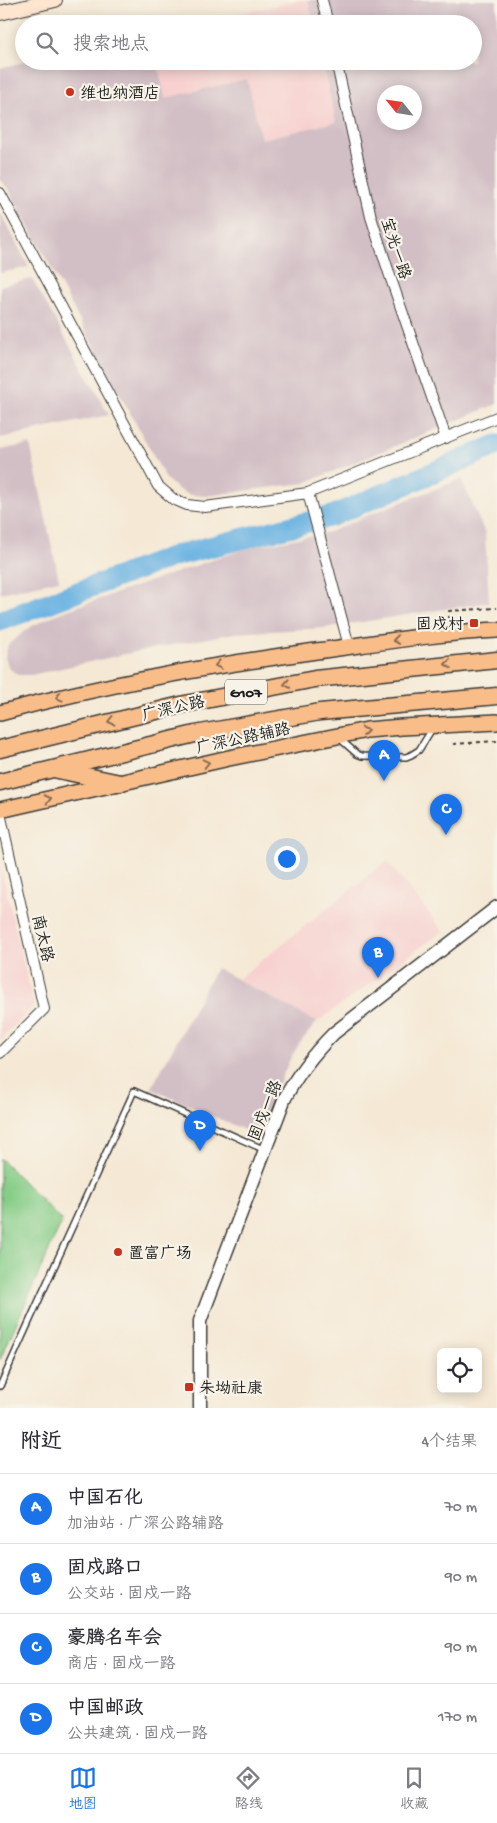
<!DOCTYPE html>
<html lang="zh">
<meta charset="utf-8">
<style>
:root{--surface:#fff;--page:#f2f2f3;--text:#2b2b33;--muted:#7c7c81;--line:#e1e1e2;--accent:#1a73e8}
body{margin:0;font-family:"Gochi Hand","LXGW WenKai TC",sans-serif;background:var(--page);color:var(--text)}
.controls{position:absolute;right:15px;bottom:15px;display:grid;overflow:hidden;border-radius:8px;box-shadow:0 2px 12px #0003}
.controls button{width:45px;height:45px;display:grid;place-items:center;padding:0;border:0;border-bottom:1px solid var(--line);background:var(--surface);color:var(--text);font:25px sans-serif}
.compass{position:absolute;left:377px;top:85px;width:45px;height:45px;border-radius:50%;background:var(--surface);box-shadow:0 2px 12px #0003;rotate:300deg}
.you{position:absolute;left:286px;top:858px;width:18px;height:18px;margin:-12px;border:4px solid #fff;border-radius:50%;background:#1a73e8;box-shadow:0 0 0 8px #1a73e833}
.badge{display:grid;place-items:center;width:32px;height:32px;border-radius:50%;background:var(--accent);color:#fff;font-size:16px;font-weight:700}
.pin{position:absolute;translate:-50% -41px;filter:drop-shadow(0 1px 2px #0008)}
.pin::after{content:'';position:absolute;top:26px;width:18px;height:15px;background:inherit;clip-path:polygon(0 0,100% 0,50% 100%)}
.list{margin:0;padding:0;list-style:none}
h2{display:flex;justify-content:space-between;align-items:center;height:65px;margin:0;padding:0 20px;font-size:21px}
h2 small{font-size:16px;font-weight:400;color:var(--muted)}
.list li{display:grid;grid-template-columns:32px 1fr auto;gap:15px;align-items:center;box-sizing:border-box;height:70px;padding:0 20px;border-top:1px solid var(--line)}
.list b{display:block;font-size:19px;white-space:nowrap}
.list p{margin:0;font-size:16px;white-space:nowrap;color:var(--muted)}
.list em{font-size:16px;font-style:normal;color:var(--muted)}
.icon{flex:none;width:28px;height:28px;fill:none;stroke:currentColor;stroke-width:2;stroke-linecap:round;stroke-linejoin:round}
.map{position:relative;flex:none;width:497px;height:1408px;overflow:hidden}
.search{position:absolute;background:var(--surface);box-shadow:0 2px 12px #0003;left:15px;right:15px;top:15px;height:55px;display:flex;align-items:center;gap:12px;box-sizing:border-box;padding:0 18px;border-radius:28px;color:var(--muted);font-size:19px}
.sheet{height:345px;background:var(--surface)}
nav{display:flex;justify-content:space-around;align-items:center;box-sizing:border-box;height:70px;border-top:1px solid var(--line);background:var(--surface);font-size:14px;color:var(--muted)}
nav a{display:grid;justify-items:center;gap:2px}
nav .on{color:var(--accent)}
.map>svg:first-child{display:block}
</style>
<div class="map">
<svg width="497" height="1408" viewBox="0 0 497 1408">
<rect width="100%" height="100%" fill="#f7f3e8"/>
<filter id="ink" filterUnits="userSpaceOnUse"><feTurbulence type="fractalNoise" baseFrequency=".02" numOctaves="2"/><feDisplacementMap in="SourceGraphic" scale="10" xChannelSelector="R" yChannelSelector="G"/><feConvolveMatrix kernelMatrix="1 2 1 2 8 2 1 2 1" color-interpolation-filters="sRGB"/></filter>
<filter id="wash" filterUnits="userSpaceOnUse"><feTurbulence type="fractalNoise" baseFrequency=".0096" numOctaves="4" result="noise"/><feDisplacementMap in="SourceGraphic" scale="20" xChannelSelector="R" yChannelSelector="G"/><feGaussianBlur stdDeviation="1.12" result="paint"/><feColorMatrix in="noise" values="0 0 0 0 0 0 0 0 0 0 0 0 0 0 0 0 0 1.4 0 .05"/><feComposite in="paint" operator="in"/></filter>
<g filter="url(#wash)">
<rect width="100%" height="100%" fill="#f5e9d5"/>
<g fill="#f7d0cf">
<path d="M299,0H308L314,24H194Z"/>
<path d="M157,61H322L336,122L260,139L165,98Z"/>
<path d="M387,861L443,931L317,1022L238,979Z"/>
<path d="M0,866L34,1006L0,1040Z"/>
</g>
<g fill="#d2bec5" fill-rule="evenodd">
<path d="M308,0H497V404L305,483L205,496L190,495L179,490L166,479L9,190L0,179V68L28,61H157L165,98L247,79L261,139L336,122L322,61H473V24H314ZM384,92H414V122H384Z"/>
<path d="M0,212L29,267L0,273Z"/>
<path d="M32,279L109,415L0,438V286Z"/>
<path d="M30,444L59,580L0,593V450Z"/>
<path d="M461,479L485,533L489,602L324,628L234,633L135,652L31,675H18L9,668L5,657L8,645L30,627L59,613L247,548L330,532L373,513Z"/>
<path d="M216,968L317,1022L299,1044L290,1059L256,1135L151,1089Z"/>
</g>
<path fill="#87cd88" stroke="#527452" d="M0,1158L62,1221L0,1360Z"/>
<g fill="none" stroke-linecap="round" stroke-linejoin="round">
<path stroke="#6bb2e2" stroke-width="21" d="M0,621L174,556L332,516L497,445"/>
</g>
</g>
<g filter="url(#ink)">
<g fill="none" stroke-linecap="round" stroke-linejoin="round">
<defs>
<g id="service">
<path d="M340,739L357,754L362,756L406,757L411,755L419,750L432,729"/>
<path d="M0,1386L134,1091L265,1150"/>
</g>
<g id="minor">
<path d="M322,0L328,24"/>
<path d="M336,61L371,217L391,279L446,438"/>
<path d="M0,193L158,486L173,499L187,505L205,507L308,493L497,417"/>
<path d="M308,493L349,646"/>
<path d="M0,813L44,1009L0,1053"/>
</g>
<path id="tertiary" d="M200,1408V1321L284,1100C297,1074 313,1054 334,1033L497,907"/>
<path id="secondary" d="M0,13L55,0"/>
<g id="primary">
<path d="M0,713C104,684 210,666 316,651C376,643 436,633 497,630"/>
<path d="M0,810L229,758L367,730L402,727L497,722"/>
</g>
<g id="trunk">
<path d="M0,749L185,704L315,679L497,660"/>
<path d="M58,770L120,783"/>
<path d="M0,782L195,734L320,712L497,696"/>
</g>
</defs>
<use href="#service" stroke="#3d3b38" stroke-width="8"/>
<use href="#minor" stroke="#3d3b38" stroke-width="12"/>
<use href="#tertiary" stroke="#3d3b38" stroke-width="15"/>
<use href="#secondary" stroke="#3d3b38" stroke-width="16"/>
<use href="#primary" stroke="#3d3b38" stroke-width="18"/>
<use href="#trunk" stroke="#3d3b38" stroke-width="19"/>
<g stroke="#3d3b38" stroke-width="2" stroke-dasharray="4 4" stroke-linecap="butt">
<path d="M449,620V611L497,608"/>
<path d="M453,744L497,741"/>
</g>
<use href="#service" stroke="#fff" stroke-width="5"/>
<use href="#minor" stroke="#fff" stroke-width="10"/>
<use href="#tertiary" stroke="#fff" stroke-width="12"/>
<use href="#secondary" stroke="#fde5d0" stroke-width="14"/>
<use href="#primary" stroke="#f9bd89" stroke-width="15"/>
<use href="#trunk" stroke="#f9bd89" stroke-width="16"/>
</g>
<defs><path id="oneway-chevron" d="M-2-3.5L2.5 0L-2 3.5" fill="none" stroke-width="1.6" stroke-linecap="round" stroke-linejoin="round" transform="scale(1.25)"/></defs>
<g stroke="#8a6c52">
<use href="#oneway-chevron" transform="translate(396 640) rotate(172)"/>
<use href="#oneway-chevron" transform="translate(448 664) rotate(174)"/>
<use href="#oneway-chevron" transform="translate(218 665) rotate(169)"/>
<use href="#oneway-chevron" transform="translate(287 684) rotate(169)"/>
<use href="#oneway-chevron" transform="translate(59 697) rotate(165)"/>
<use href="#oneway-chevron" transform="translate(111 721) rotate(166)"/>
<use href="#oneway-chevron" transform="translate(365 731) rotate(-8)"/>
<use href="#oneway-chevron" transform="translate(206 763) rotate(-13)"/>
<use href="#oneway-chevron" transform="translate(48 799) rotate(-13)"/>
</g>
</g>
<g fill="#c8321e" stroke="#f7f3e8" stroke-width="2">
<circle cx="70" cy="92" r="5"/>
<rect x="469" y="618" width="10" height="10" rx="2.5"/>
<circle cx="118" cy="1252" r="5"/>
<rect x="184" y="1382" width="10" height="10" rx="2.5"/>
</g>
<g text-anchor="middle" stroke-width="4.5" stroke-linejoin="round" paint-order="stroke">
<rect fill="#f7f3e8" stroke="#5e5c59" stroke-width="1" x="225" y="679.5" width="42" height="25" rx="4"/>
<g font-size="15" font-weight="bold" fill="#1c1c1c">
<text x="246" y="697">G107</text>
</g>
<g font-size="16" fill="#1c1c1c" stroke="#f7f3e8" text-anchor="start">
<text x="80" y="98">维也纳酒店</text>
<text x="464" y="629" text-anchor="end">固戍村</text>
<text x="128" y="1258">置富广场</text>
<text x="199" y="1393">朱坳社康</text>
</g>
<g font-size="16" fill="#1c1c1c" stroke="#f7f3e8">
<text transform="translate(397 248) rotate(72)" y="6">宝光一路</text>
<text transform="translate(173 707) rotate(-13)" y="6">广深公路</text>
<text transform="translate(243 737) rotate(-12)" y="6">广深公路辅路</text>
<text transform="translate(44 938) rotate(77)" y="6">南太路</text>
<text transform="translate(264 1110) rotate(-68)" y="6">固戍一路</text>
</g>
</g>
</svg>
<div class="controls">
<button><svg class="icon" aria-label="locate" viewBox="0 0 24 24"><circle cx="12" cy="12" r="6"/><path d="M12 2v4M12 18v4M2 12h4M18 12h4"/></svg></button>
</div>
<svg class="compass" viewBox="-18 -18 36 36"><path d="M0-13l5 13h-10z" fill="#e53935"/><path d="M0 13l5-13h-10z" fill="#7c7c81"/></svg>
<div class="you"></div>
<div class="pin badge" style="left:384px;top:781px">A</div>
<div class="pin badge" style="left:378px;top:978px">B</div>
<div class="pin badge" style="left:446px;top:835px">C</div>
<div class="pin badge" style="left:200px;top:1151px">D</div>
<div class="search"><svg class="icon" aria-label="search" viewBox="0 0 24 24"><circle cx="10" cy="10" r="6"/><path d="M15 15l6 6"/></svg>搜索地点</div>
</div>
<section class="sheet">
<h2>附近<small>4个结果</small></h2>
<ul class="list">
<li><span class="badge">A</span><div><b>中国石化</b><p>加油站 · 广深公路辅路</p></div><em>70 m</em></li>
<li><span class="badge">B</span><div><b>固戍路口</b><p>公交站 · 固戍一路</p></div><em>90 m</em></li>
<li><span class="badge">C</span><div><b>豪腾名车会</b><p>商店 · 固戍一路</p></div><em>90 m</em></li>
<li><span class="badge">D</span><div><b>中国邮政</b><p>公共建筑 · 固戍一路</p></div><em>170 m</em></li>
</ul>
</section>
<nav>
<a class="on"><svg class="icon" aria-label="map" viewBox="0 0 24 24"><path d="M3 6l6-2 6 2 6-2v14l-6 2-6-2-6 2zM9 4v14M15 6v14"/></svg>地图</a>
<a><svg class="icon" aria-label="directions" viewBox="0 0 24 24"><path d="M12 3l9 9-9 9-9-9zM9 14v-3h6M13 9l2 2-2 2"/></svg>路线</a>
<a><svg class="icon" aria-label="saved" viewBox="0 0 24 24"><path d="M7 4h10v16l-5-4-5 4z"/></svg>收藏</a>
</nav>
